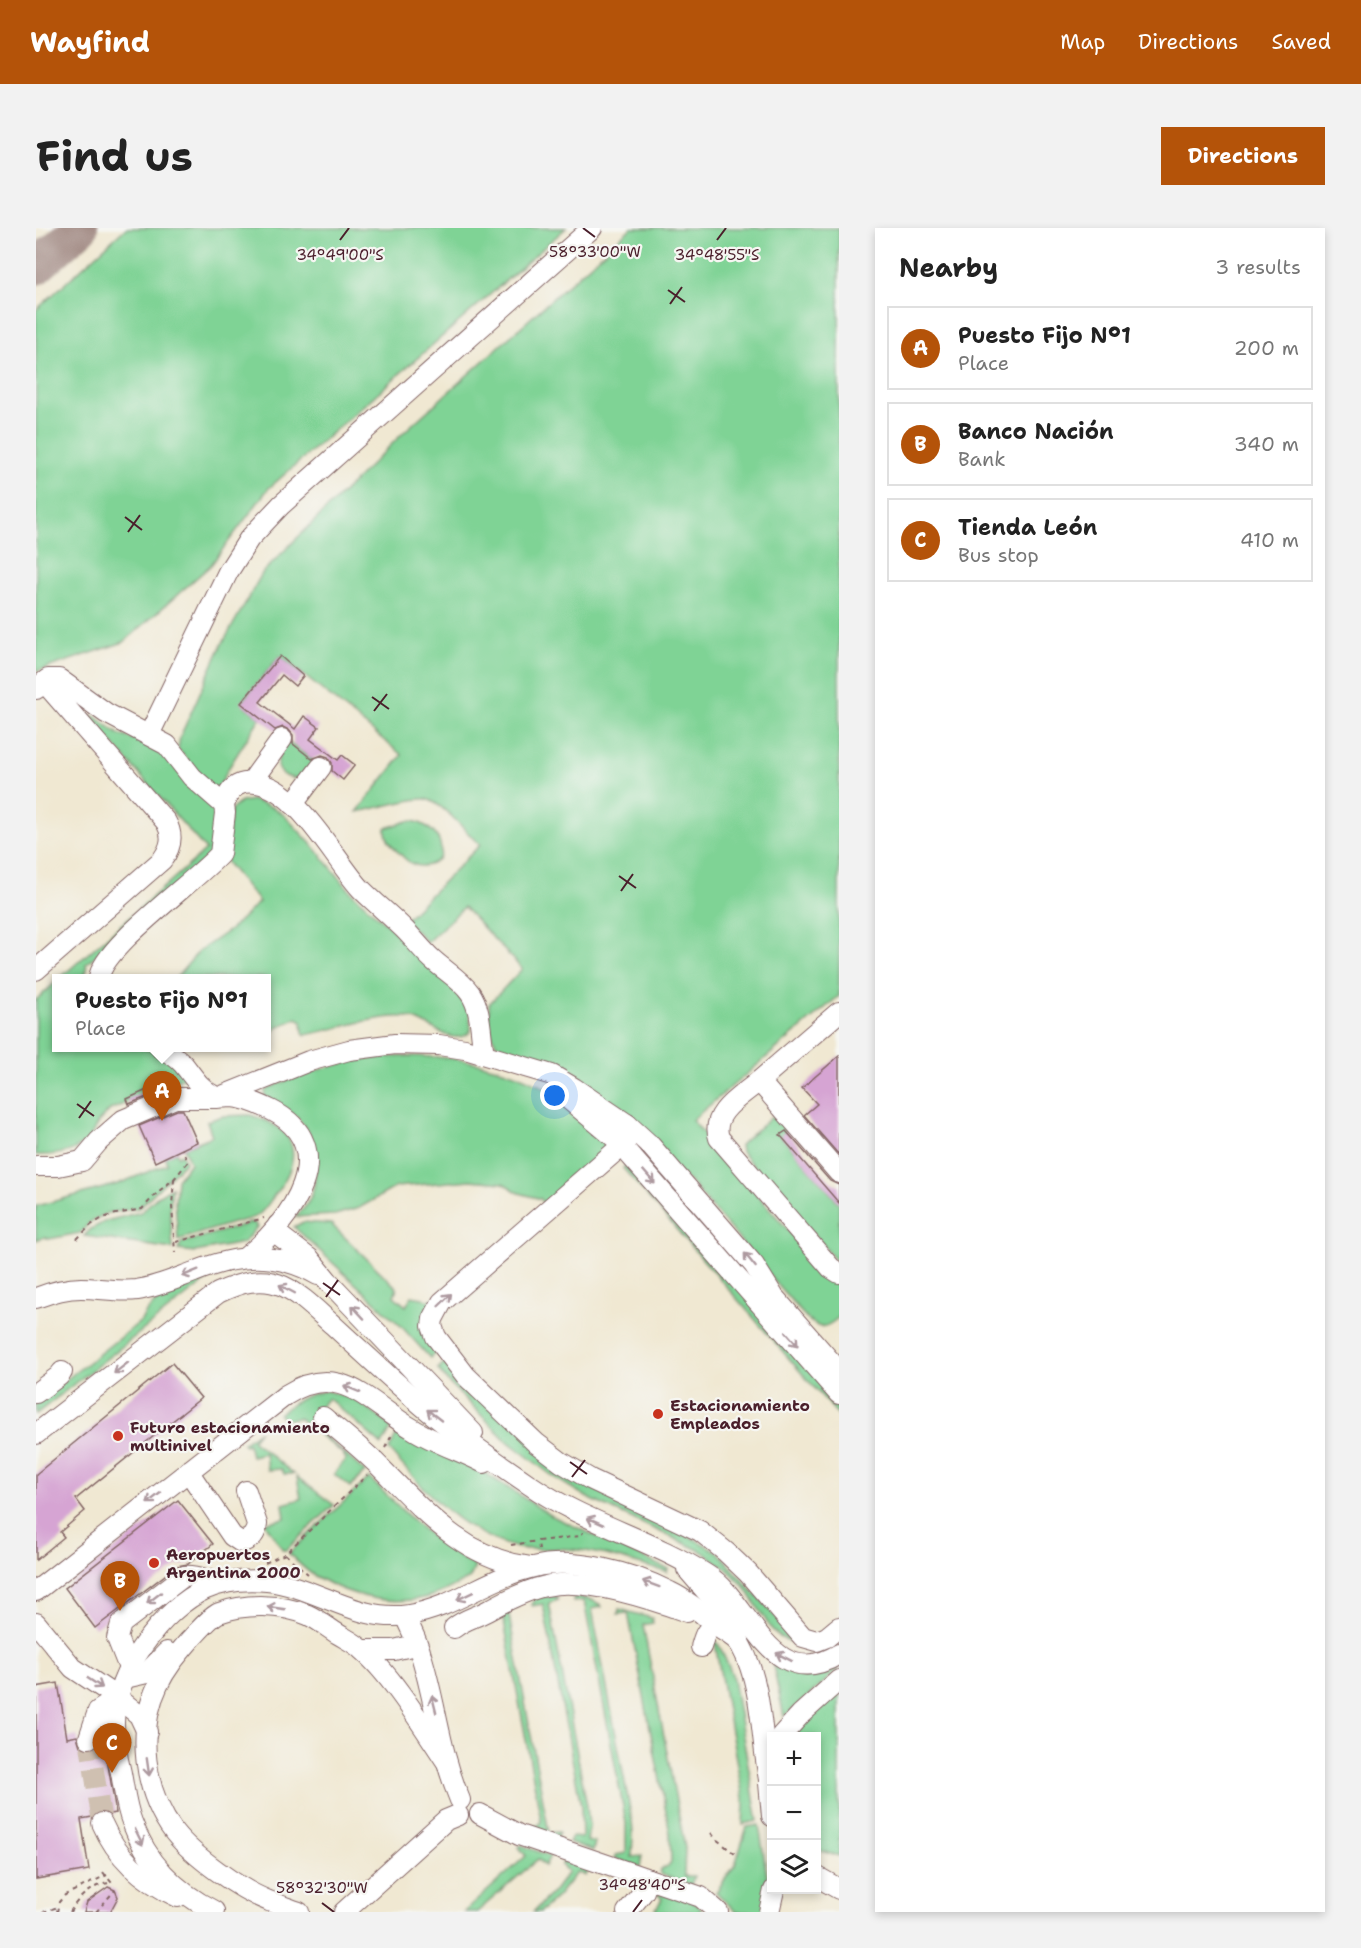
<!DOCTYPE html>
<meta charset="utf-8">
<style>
:root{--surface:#fff;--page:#f2f2f2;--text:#222;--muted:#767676;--line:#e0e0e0;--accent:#b45309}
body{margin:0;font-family:"Shantell Sans",sans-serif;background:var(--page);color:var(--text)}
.controls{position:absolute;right:18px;bottom:18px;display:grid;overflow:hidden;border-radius:0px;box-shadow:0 3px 9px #0003}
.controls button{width:54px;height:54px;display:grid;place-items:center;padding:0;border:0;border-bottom:2px solid var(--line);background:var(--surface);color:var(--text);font:30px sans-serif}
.you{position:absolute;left:519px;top:868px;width:21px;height:21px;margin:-15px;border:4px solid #fff;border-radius:50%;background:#1a73e8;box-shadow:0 0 0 9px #1a73e833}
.badge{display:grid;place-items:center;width:39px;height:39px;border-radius:50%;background:var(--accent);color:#fff;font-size:20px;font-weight:700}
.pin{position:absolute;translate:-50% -50px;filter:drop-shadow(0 2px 3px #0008)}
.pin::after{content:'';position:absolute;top:32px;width:21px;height:18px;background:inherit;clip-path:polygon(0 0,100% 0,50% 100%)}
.popup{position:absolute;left:16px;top:746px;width:219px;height:78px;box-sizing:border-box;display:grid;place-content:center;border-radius:0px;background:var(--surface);filter:drop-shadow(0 2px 4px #0005);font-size:20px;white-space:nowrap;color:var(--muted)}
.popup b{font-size:22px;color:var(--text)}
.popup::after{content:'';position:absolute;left:50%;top:100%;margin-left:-12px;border:12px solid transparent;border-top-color:var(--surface)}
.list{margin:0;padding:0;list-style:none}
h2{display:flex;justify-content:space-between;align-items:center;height:78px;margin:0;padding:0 24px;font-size:26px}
h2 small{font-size:20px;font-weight:400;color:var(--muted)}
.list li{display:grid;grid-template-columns:39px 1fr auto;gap:18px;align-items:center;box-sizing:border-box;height:84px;margin:0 12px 12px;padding:0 12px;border:2px solid var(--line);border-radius:0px}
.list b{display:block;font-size:22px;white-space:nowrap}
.list p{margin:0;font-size:20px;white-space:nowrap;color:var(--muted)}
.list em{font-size:20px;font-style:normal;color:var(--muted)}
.icon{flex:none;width:33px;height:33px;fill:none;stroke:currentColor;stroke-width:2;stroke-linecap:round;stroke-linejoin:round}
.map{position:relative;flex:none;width:803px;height:1684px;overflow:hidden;border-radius:0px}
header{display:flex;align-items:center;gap:36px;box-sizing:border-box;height:84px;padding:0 30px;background:var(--accent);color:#fff}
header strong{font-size:28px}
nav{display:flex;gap:33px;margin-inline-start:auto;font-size:21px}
.intro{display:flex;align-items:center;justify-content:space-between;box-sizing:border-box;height:144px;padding:0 36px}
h1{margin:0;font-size:42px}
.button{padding:15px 27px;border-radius:0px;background:var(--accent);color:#fff;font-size:21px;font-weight:700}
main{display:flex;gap:36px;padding:0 36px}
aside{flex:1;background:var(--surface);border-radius:0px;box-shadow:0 3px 9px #0003}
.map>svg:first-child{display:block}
</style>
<header>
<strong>Wayfind</strong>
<nav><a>Map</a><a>Directions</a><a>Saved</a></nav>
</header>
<div class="intro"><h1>Find us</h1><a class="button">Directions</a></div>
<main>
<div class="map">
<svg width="803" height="1684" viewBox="0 0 803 1684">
<rect width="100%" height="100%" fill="#f6f6f2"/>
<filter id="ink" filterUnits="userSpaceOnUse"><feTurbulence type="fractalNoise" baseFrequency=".0167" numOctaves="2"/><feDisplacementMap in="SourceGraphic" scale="12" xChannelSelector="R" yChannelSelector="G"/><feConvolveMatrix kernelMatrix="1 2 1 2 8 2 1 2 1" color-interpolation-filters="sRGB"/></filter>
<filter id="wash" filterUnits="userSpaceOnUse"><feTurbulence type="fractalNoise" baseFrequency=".008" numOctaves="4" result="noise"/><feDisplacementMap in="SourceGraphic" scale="24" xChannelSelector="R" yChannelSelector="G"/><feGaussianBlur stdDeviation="1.35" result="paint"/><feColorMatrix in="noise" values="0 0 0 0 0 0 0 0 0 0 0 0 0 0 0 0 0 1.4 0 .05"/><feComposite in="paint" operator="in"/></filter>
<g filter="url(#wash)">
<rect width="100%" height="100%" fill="#f0e8d2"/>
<g fill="#7fd395" stroke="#647960" stroke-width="1.5">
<path d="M90,0H530L232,261L175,337L88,414L2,443L0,441V82Z"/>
<path d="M595,0H803V768L656,892L803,1060V1089C785,1105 780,1100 765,1084L654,954L502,835L472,823L460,816L453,799V776L486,741L428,679L391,714L369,692L444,617C431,605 407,575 390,571C379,569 336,582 321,584L366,527L244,428L205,475L224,490L192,541L180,565L142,521L144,509L185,418L227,344L369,203Z"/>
<path d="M56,488L60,489L84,507L108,514L127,523L175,576L180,584L178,623L50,736L51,742L47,750H24L170,622L53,489Z"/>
<path d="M250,513L279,534L266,550C255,552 239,547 242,532C243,526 247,519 250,513Z"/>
<path d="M216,572L238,580L249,588L280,621L315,664L415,754L433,778L435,801L433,805C414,820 392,791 370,789C341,787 298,802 269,807L267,805L266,793L261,790L242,799L231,808V750H140L163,723L195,701L223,674L191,635L190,631L195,582L205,574Z"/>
<path d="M372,593C386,592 404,605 405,621C406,636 388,641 377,636C371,634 367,628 362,624C356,617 349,610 350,600Z"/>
<path d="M21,753V820H103L126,825L151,848L74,882L63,893L55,907L56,909C40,924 25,927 4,927H0V772Z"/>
<path d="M375,828C431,828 491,842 534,878C548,890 561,904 575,916L509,979L505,971L483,965L467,955L434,952L360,959L323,980L299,987L259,989C262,986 266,983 269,979C284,959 283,916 267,896C257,883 243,877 229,869V863C239,856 252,852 264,848C304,834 333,829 375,828Z"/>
<path d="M214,887C260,900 269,927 240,965C235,972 229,982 222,987C217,991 207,992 200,994C181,1000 161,1006 142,1012L139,974L141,951L154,935L148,920L176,908L171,893L187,888Z"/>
<path d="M738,888L751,902L745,908L803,975V1036L705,924L704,918L707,914L733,891Z"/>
<path d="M140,924L142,928L146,926L149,934L103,980L71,985L54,994L44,1005L13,1011L9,1009L0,1012V978L82,956L131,936L129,929Z"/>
<path d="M594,934L803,1174V1188L587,940Z"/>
<path d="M136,959L134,980L137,1021L48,1008L55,1001L70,993L105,984L123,967Z"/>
<path d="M218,994L221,999L207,1015L159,1024L142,1022L145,1015Z"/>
<path d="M267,994L295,996L361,1060L358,1068L370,1078L376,1068L387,1070L392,1073L403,1068L402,1122L394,1130L366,1099L258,999Z"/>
<path d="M181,1046L167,1055L0,1186V1175L105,1093C116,1067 156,1054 181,1046Z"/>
<path d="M410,1133L587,1272L682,1324L765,1417L743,1409L734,1399L709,1359L691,1341L665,1323L552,1270L519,1250L470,1212L412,1154L402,1141Z"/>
<path d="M290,1163L317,1170L356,1199L346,1217L292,1170L272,1193L329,1244L314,1259L298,1246L310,1231L306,1225L263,1190L249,1192L243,1186C258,1174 270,1166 290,1163Z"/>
<path d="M224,1202L216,1212L258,1246H248L246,1241L231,1242L229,1225L215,1228L212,1216L209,1217L207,1215Z"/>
<path d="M362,1204L441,1240L516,1288L627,1339L632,1341L631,1344C599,1336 566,1323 532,1321C514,1319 496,1324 478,1319C424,1304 388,1262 353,1222Z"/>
<path d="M261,1249L298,1277L250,1322H247L229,1295L249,1290L247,1276L265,1271Z"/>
<path d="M333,1250C366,1281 398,1317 439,1338L434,1350C423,1355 412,1362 401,1366C360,1381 315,1369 279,1348C270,1343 262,1334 254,1327L253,1325Z"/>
<path d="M519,1368L522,1372L513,1375L551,1578L553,1598L551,1613L559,1615L557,1623L533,1614L536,1609L546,1610L545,1578L507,1376L496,1378L495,1377L502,1369Z"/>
<path d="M538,1368L556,1372L565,1377L566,1379L556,1381L596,1592L597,1606L596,1629L606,1628L604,1639L578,1630L580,1627L590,1625V1595L548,1373L537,1374Z"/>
<path d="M480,1376L481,1380L472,1382L513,1605L523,1604L520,1612L495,1603L493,1599L504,1596L505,1592L467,1388L457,1389Z"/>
<path d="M583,1381L616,1390L617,1395L607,1397L649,1620L648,1648H658L655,1657L624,1646L625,1641L632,1638L635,1634L634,1605L592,1385L582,1386Z"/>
<path d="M678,1410L684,1419L696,1446L722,1593L707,1596L708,1575Z"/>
<path d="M740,1436C758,1448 780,1446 800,1440L802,1442L748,1489L737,1437Z"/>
<path d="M803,1464V1628L781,1622L780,1508H756Z"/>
<path d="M723,1597L733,1661L728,1684H700L680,1664L699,1637L711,1599Z"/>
<path d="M485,1617L514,1628L509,1638L502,1631L441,1684H428L490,1628L483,1619Z"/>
<path d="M529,1632L552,1640L549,1648L541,1644L522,1668L504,1684H497L517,1664L532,1644L525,1637Z"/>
<path d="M619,1663L655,1672L666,1681L664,1684H618L626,1671Z"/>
</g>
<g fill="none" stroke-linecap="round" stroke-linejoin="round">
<path stroke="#9d847e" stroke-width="36" d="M0,39L44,0"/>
</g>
<g id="blocks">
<g fill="#d6a4d3">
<path d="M244,428L267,448L259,458L246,447L224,474L259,501L268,488L283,499L274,511L302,532L306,527L319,537L307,552L296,543V535L292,529L286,527L276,531L257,516V507L253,502L247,499L239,502L205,475Z"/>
<path d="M803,828V927L768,887L781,876L766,860Z"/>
<path d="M133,852L136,859L93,876L91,871Z"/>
<path d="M141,882H147L161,914L119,934L103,898Z"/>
<path d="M750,903L794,953L803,957V975L744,907Z"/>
<path d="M136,1135L165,1170L40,1271L49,1283L24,1304L28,1309L0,1332V1246Z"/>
<path d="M142,1272L177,1316L152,1336L141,1338L59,1400L29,1360Z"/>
<path d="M22,1455L31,1510L41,1508L44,1518L55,1522L61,1519L67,1507L80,1585L73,1586L66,1583L60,1585L56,1589L45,1591L53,1642L0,1651V1459Z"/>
<path d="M72,1659L79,1662L82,1669L74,1684H48L51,1674Z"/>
</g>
</g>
</g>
<g filter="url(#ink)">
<use href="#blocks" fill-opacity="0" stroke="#846565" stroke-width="1.5"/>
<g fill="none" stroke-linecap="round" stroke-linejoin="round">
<path stroke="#cfc0b1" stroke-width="20" stroke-dasharray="20 10" stroke-linecap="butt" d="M53,1510L66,1595"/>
<defs>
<g id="minor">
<path d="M0,461L12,451H23L70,485L131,517L156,549L188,577L189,585L184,626C160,653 66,719 63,750"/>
<path d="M113,507L192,344L213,311L245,277L556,0"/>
<path d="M215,554L246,511"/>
<path d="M257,576L285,539"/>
<path d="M188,577C191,567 197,557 208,555C256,547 297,631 325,661C339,675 354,687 368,701C378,711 386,722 396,731C409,743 424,751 434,765C446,782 444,806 448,826"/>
<path d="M0,742L126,632C135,620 138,608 130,594L8,454"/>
<path d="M803,784L723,853L803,945"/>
<path d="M125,820C132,824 141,829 147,836C157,848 163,860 178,868C184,871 190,869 196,869C209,870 223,876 235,882C308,919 255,994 210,1029"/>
<path d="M723,853C706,868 674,884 683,910L795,1040L803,1045"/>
<path d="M530,869L579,910L803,1166"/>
<path d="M591,896L594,906L589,915L406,1074L397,1091L396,1098L400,1109L430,1148L500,1215L525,1234L554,1251L664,1303L690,1324L712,1345L767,1409L781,1413L791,1409L803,1399"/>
<path d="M0,938H22L46,933L63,913L87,892L139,870H181L273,833L313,822L359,816L403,817L429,821L516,847L538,860L591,896L614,917L718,1037L738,1069L803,1143"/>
<path d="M242,997L241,1001L244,1008L274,1031L292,1053L437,1205"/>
<path d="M0,1070C13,1065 31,1060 45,1060C63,1060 82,1064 101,1062C121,1059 139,1051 158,1044C202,1026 240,1023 282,1047"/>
<path d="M0,1165L23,1148L26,1144"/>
<path d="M287,1189C305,1204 325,1220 342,1237C387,1282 426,1330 494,1339"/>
<path d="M0,1206L182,1065C203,1055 225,1048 247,1058C266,1067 282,1084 297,1097C323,1121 348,1144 374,1167C411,1200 453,1229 494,1257C549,1295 615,1311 671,1347C715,1374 734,1468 803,1426"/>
<path d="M152,1243L196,1308L205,1314C215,1312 220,1306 221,1296L210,1263"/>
<path d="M651,1341L694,1391L703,1411"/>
<path d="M0,1363L250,1167C305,1132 333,1176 377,1201C399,1215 425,1223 448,1235"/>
<path d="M369,1388C374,1400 382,1414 385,1427C400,1475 404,1525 424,1572"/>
<path d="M0,1395L37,1440L82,1470L103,1487L111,1504"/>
<path d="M418,1400C427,1392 440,1389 451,1383C469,1373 490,1362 510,1358C547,1349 615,1371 651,1384"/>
<path d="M665,1419C668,1409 669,1401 680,1397"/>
<path d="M327,1422H358L375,1418L382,1419"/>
<path d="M93,1440L81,1410L85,1396L148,1348C162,1346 174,1354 189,1355"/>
<path d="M89,1450L111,1445L131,1424"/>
<path d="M745,1508L765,1486L803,1452"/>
<path d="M53,1510L62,1483L82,1470"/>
<path d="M733,1555L736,1588"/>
<path d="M444,1586L483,1607L665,1669L682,1684"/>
<path d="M66,1595C81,1630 107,1653 142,1669"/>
<path d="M780,1648L803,1661"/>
<path d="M178,1683C140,1664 111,1635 96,1594C90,1579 88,1561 85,1545C81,1529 78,1511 78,1495C78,1445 126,1381 170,1361C189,1353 211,1351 231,1353C280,1358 322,1395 372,1387C418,1380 453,1349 498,1339C538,1329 597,1345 634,1364C651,1372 665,1384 679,1397C687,1404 700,1408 705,1418C729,1462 724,1518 736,1566"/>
<path d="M263,1684C253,1680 242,1677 233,1673C204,1662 157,1628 138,1604C108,1564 100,1503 122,1457C130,1440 141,1427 153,1413C160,1406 175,1388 183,1385C210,1375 245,1376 272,1387C283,1392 292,1400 302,1406C310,1411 319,1415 325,1421C355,1446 388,1500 410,1533"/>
<path d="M308,1684L410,1592L422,1587"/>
<path d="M591,1684L608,1663L612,1651"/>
<path d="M733,1684L738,1662"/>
</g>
</defs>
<use href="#minor" stroke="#846565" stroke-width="22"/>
<g stroke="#846565" stroke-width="2" stroke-dasharray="4.5 4.5" stroke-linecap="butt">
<path d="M138,951L136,978L139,1025"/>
<path d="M41,1011L55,997L65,991L75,987L106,981L123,963L138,951L152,934L146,921"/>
<path d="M140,1014L228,990"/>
<path d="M349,1220L356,1207"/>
<path d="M475,1317L502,1313"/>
<path d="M503,1322L502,1313L545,1308L547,1304"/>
<path d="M249,1326L272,1346"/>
<path d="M229,1335L249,1326L331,1247"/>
<path d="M675,1605L680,1611L699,1626"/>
<path d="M7,1684L22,1679"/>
<path d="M21,1684L23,1674L29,1667L71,1647"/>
<path d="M34,1684C42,1669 58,1655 76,1655L66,1643"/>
<path d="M60,1684L79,1662"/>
</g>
<use href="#minor" stroke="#fff" stroke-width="20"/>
</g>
<defs><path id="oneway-shaft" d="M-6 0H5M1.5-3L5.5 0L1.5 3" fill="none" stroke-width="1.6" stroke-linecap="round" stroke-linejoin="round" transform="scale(1.5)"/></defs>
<g stroke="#ae9aa0">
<use href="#oneway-shaft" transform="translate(613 949) rotate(49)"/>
<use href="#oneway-shaft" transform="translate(714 1032) rotate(-129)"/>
<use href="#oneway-shaft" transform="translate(154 1045) rotate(158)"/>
<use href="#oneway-shaft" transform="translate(251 1061) rotate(-152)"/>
<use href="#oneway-shaft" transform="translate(409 1072) rotate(-44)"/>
<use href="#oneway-shaft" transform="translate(322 1084) rotate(-133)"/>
<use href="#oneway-shaft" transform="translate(756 1111) rotate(49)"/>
<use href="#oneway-shaft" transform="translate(85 1140) rotate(142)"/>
<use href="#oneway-shaft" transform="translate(316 1161) rotate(-157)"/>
<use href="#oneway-shaft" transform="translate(398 1187) rotate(-142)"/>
<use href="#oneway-shaft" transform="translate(118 1270) rotate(142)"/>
<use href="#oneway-shaft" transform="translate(559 1293) rotate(-156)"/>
<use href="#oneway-shaft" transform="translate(615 1356) rotate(-160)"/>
<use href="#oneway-shaft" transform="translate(429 1368) rotate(154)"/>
<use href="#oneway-shaft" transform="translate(118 1370) rotate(142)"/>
<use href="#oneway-shaft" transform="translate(240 1380) rotate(-172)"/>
<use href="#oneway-shaft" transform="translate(748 1429) rotate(-153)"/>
<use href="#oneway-shaft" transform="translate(59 1455) rotate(33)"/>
<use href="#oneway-shaft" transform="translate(398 1476) rotate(-104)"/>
<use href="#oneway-shaft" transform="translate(112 1539) rotate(82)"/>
<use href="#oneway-shaft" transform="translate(103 1609) rotate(64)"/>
</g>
</g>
<path fill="none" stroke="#4a1f2b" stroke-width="2" d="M547,0L559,9M304,12L313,0M681,12L690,0M632,62L649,74M634,76L646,59M89,289L106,302M92,304L104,287M336,469L353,481M338,483L351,466M583,648L600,660M585,663L597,646M41,876L58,888M43,890L55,873M287,1055L304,1067M290,1069L302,1052M534,1234L551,1246M536,1249L549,1232M286,1675L298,1684M597,1684L606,1672"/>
<g fill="#c8321e" stroke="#f6f6f2" stroke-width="2">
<circle cx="622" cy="1186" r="6"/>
<circle cx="82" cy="1208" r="6"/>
<circle cx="118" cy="1335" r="6"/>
</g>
<g text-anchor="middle" stroke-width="4.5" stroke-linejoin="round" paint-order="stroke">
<g font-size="16" font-weight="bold" fill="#4a1f2b" stroke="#f6f6f2" text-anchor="start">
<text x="634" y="1183">Estacionamiento<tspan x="634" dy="18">Empleados</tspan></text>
<text x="94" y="1205">Futuro estacionamiento<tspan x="94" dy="18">multinivel</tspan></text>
<text x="130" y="1332">Aeropuertos<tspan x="130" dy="18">Argentina 2000</tspan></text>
</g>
</g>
<g font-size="15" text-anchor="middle" fill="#4a1f2b" stroke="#f6f6f2" stroke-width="4.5" stroke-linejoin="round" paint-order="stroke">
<text x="559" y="29">58°33'00"W</text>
<text x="304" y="32">34°49'00"S</text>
<text x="681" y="32">34°48'55"S</text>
<text x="606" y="1662">34°48'40"S</text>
<text x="286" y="1665">58°32'30"W</text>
</g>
</svg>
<div class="controls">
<button>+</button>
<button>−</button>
<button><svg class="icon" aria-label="layers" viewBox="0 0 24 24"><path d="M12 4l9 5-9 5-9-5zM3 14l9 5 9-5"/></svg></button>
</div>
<div class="you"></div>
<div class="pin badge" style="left:126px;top:893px">A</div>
<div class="popup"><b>Puesto Fijo N°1</b>Place</div>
<div class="pin badge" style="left:84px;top:1383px">B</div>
<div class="pin badge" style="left:76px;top:1545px">C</div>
</div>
<aside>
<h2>Nearby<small>3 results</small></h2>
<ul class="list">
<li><span class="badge">A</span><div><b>Puesto Fijo N°1</b><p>Place</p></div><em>200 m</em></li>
<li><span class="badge">B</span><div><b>Banco Nación</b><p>Bank</p></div><em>340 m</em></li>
<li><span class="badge">C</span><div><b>Tienda León</b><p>Bus stop</p></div><em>410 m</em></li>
</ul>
</aside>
</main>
